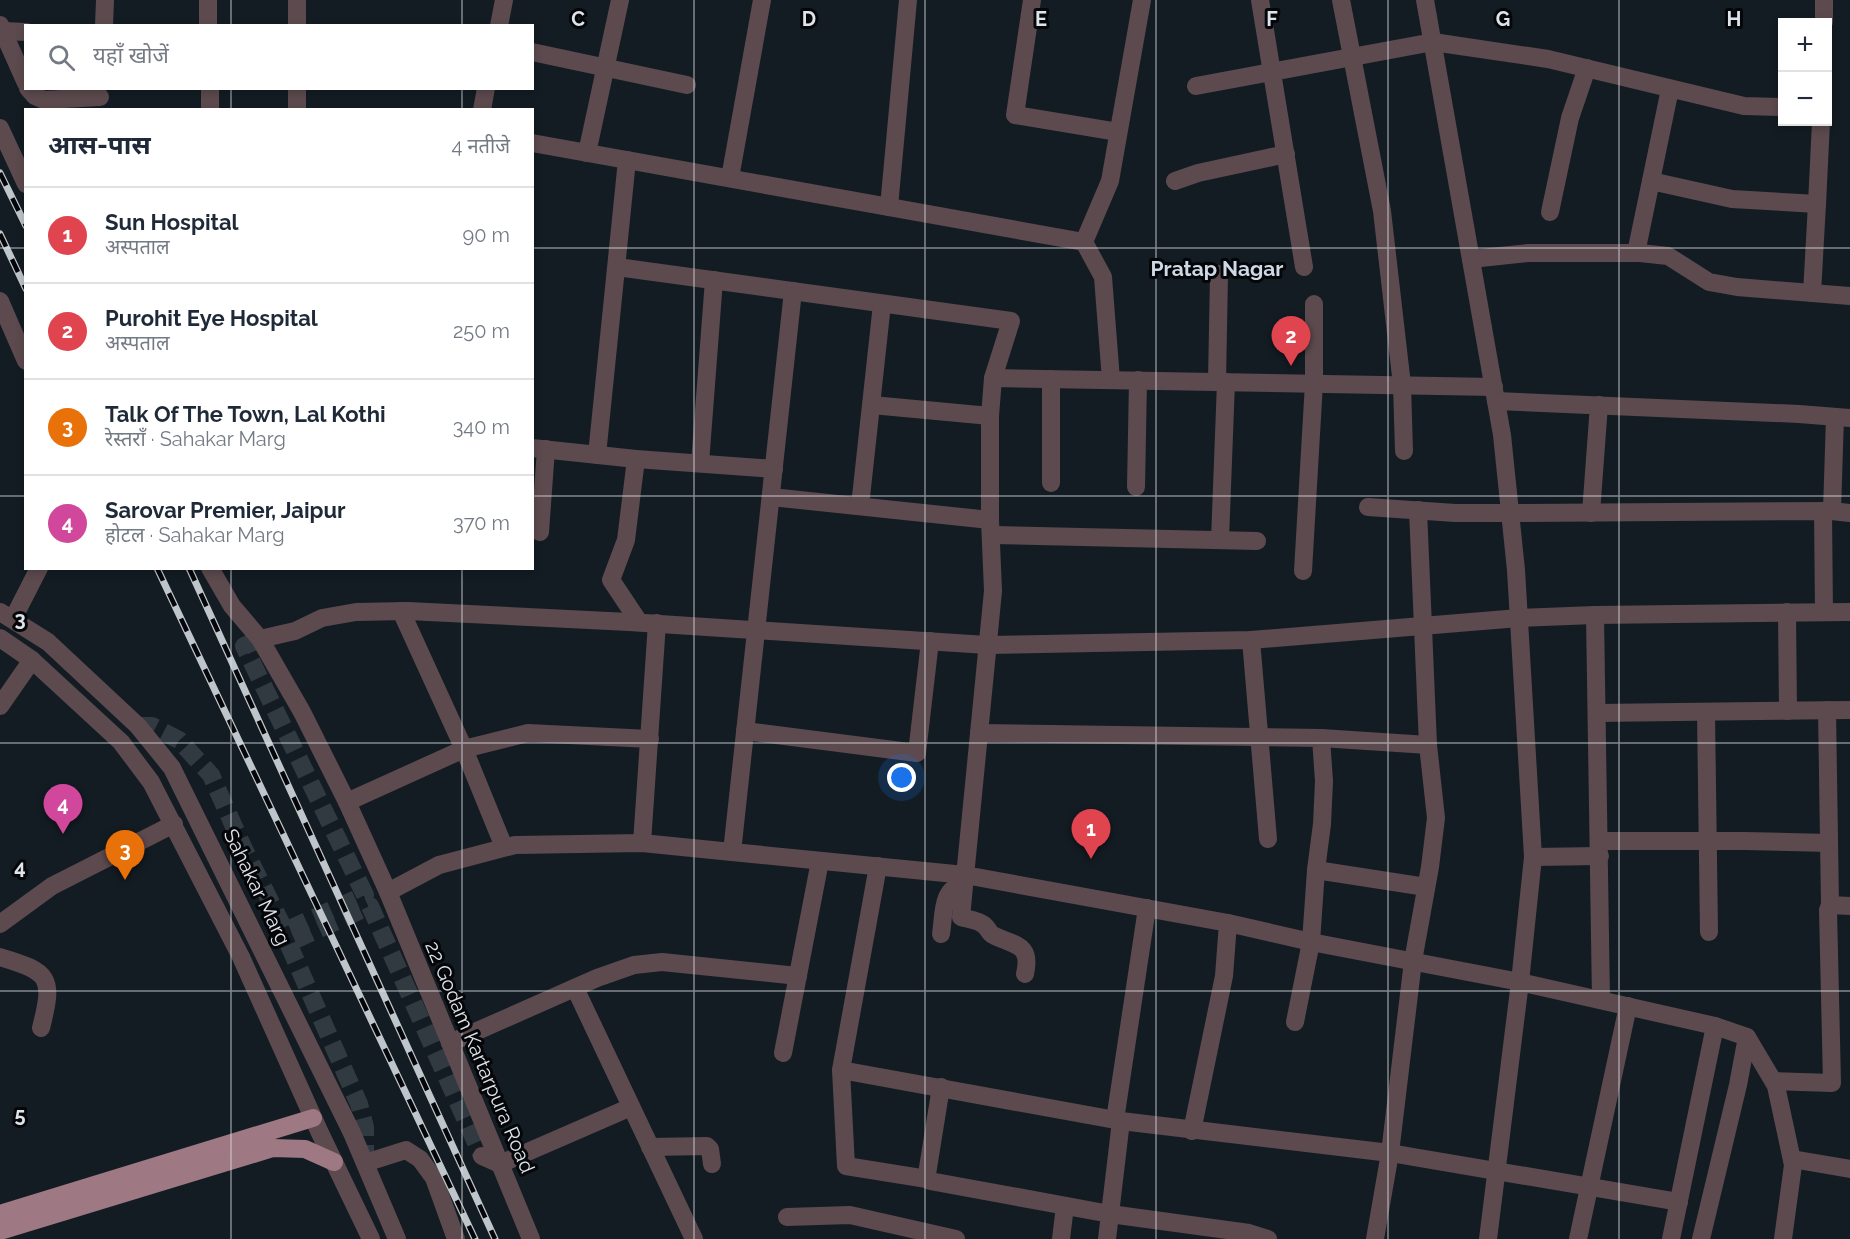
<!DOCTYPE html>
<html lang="hi">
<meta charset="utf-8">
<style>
:root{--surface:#fff;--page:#f2f2f3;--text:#1f2937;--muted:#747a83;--line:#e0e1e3;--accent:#7c3aed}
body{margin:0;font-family:Raleway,"Noto Sans Devanagari",sans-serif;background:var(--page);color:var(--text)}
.controls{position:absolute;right:18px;top:18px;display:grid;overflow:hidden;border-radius:0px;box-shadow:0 3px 9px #0003}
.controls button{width:54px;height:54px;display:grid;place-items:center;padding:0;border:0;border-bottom:2px solid var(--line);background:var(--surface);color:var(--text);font:30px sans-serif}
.you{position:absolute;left:902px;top:778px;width:21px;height:21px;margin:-15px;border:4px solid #fff;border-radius:50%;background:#1a73e8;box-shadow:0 0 0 9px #1a73e833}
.badge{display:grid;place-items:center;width:39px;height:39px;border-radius:50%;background:var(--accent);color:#fff;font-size:20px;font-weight:700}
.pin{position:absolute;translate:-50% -50px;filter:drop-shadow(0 2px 3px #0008)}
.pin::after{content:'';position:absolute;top:32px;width:21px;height:18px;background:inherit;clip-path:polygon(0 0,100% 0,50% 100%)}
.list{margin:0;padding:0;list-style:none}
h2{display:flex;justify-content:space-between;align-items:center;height:78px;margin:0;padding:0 24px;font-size:26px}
h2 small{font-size:20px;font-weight:400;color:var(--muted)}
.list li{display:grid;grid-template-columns:39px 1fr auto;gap:18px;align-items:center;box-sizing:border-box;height:96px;padding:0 24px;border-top:2px solid var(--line)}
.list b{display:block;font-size:22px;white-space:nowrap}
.list p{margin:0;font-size:20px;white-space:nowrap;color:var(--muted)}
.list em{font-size:20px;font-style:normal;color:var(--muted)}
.icon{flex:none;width:33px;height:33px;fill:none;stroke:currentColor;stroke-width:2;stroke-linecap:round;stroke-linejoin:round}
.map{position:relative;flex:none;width:1850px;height:1239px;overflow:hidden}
.search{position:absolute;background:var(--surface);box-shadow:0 3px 9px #0003;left:24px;top:24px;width:510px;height:66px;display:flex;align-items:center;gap:15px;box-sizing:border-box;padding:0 21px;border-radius:0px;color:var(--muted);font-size:22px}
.panel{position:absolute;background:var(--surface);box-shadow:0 3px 9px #0003;left:24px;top:108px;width:510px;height:462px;border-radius:0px}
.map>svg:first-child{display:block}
</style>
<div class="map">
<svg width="1850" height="1239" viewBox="0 0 1850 1239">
<rect width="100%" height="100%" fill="#131c23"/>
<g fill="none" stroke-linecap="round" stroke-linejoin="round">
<g stroke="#313a41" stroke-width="18" stroke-dasharray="18 9" stroke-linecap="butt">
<path d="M138,726H152L179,740L211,775L243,847L285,931L365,895L244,646L260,639"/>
<path d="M365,1163V1127L359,1104L288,943L370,906L482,1156"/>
</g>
<g stroke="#5c4a4e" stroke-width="18">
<path d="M208,0V26"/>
<path d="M297,0V26"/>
<path d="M1032,0L1015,115L1118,132"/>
<path d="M1260,0L1304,267"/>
<path d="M1341,0L1382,211L1402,385L1404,451"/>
<path d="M1425,0L1502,435L1516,570L1533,857L1520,982L1488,1239"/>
<path d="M1824,22V0"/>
<path d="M0,25L26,83"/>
<path d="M104,26L105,0"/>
<path d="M499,26L504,0"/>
<path d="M3,31L26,32"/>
<path d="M532,52L687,85"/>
<path d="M1196,86L1433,42L1548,59L1744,106L1782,107"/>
<path d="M28,88L35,96L44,100L100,97"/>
<path d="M210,88V110"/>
<path d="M297,88V110"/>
<path d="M482,110L486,88"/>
<path d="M0,128L26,184"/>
<path d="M532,143L1084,242"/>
<path d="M587,153L620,0"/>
<path d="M730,178L762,0"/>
<path d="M1175,181L1198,173L1286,154"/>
<path d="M1651,181L1732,199L1817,204L1812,293"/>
<path d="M1817,204L1821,122"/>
<path d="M889,207L908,0"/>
<path d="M1550,212L1570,118L1587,68"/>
<path d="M1084,242L1110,181L1142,0"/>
<path d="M1084,242L1103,277L1111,380"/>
<path d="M1636,253L1670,89"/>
<path d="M1471,259L1528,253H1640L1668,256L1709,282L1737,287L1850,296"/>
<path d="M617,267L1011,321L993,378L990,416V520L993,591L961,917C968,919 978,920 984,925C988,928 989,933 993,935C1014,946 1032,943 1025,974"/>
<path d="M0,301L26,361"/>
<path d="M993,378L1494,387"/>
<path d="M1217,382L1219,274"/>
<path d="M1496,401L1799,414L1850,418"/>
<path d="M872,405L990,416"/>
<path d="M532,448L636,459L774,469"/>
<path d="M597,455L627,160"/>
<path d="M636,459L626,540L611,580L639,622"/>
<path d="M700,463L714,280"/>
<path d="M1051,483V379"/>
<path d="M1136,487L1138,380"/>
<path d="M771,497L990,520"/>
<path d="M860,506L882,304"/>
<path d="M1368,507L1455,513H1510L1832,511L1850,513"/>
<path d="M1823,511L1824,612"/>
<path d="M1832,511L1835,417"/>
<path d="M1591,513L1599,405"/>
<path d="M540,532L546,449"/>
<path d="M991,535L1257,541"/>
<path d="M1220,540L1226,382"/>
<path d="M210,568L232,606L260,639L302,712L347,802L388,892L531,1239"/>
<path d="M1303,571L1314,383V304"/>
<path d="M401,611L464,749L504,847"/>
<path d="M0,612L48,642L138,726L172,768L352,1133L397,1239"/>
<path d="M1787,612L1788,711"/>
<path d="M1595,615L1601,1000"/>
<path d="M13,619L39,568"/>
<path d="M0,638L32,660L121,742L151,782L241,957L320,1133L371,1239"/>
<path d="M260,639L295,631L322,618L356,612L408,611L629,622L987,645L1251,640L1519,618L1595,615L1850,612"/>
<path d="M1251,640L1268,839"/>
<path d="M0,706L32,660"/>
<path d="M1827,710L1830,905L1850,906"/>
<path d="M1706,712L1709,932"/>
<path d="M1597,713L1850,710"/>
<path d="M745,731L917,753L930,641"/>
<path d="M979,733L1321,738L1324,781L1322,824L1316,870"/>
<path d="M1321,738L1428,745"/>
<path d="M347,802L464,749L528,733L650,739"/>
<path d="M1599,841H1744L1829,843"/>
<path d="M642,843L657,623"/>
<path d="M732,852L793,291"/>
<path d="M1533,857L1600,856"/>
<path d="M878,866L841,1070L1121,1121L1390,1153L1679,1202"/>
<path d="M388,892L439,865L515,845L642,843L732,852L965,875L1228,923L1311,942L1520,982L1715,1026L1747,1037L1776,1086L1793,1165L1783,1239"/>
<path d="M0,924L52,886L174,824"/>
<path d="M941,934C944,916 941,887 964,885"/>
<path d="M0,957C50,972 54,977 41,1028"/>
<path d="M575,988L694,1239"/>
<path d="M1295,1022L1311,942L1316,870L1426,887"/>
<path d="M450,1043L597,978L634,965L662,962L798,976"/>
<path d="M783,1053L820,861"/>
<path d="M841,1070L846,1166L927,1179"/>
<path d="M1774,1081L1832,1083L1828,910L1830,905"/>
<path d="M941,1087L927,1174V1179L930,1181L1110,1214L1249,1233L1268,1239"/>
<path d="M1115,1120L1147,908"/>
<path d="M1192,1131L1224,976L1228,923"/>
<path d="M650,1147L707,1146L710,1149L712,1164"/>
<path d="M482,1156L500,1164L631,1107"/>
<path d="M1792,1159L1850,1169"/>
<path d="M365,1163L406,1150L420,1159L434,1178L456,1239"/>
<path d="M787,1217L850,1215L956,1239"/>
<path d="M1061,1239L1065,1206"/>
<path d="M1107,1239L1121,1121"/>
<path d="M1375,1239L1390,1153L1413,961L1430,867L1436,818L1428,745L1418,510"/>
<path d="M1578,1239L1628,1006"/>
<path d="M1671,1239L1715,1026"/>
<path d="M1701,1239L1738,1085L1747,1037"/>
</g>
<g stroke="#9e7882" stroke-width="18">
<path d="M0,1214L313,1118"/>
<path d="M0,1231L273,1148L305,1149L334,1162"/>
</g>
<defs>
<g id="rail">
<path d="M0,173L26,226"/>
<path d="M0,234L26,289"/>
<path d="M157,568L475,1239"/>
<path d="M189,568L495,1239"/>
</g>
</defs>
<use href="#rail" stroke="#bfc6cb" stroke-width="7"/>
<use href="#rail" stroke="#040609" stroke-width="4.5" stroke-dasharray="14" stroke-linecap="butt"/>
</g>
<path fill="none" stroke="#dee4e9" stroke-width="1.5" stroke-opacity="0.55" d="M231,0V26M462,0V26M694,0V1239M925,0V1239M1156,0V1239M1388,0V1239M1619,0V1239M231,88V110M462,88V110M0,248H26M532,248H1850M0,496H26M532,496H1850M231,568V1239M462,568V1239M0,743H1850M0,991H1850"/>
<g text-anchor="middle" stroke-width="6" stroke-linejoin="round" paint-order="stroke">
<g font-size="20" fill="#dee4e9" stroke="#040609">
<text transform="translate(257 887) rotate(64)" y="7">Sahakar Marg</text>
<text transform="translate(480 1057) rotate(67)" y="7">22 Godam Kartarpura Road</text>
</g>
<g font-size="21" font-weight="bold" fill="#ced9e5" stroke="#040609">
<text x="1217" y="276">Pratap Nagar</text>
</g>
</g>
<g font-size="20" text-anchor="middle" font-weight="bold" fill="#dee4e9" stroke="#040609" stroke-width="6" stroke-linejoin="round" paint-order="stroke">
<text x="578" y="26">C</text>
<text x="809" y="26">D</text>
<text x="1041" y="26">E</text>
<text x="1272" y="26">F</text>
<text x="1503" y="26">G</text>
<text x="1734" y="26">H</text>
<text x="20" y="626">3</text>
<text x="20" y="874">4</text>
<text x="20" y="1122">5</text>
</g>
</svg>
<div class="controls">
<button>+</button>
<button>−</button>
</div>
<div class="you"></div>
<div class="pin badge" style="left:1091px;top:859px;background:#e0444e">1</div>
<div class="pin badge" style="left:1291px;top:366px;background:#e0444e">2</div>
<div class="pin badge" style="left:125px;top:880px;background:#e8710a">3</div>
<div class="pin badge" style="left:63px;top:834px;background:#d1479c">4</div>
<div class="search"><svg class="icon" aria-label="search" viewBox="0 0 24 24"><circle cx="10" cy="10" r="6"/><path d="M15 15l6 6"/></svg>यहाँ खोजें</div>
<section class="panel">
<h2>आस-पास<small>4 नतीजे</small></h2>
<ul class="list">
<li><span class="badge" style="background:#e0444e">1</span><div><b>Sun Hospital</b><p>अस्पताल</p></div><em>90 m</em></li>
<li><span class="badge" style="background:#e0444e">2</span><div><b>Purohit Eye Hospital</b><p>अस्पताल</p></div><em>250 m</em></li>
<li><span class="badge" style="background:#e8710a">3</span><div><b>Talk Of The Town, Lal Kothi</b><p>रेस्तराँ · Sahakar Marg</p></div><em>340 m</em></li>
<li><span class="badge" style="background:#d1479c">4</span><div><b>Sarovar Premier, Jaipur</b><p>होटल · Sahakar Marg</p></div><em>370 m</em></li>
</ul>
</section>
</div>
